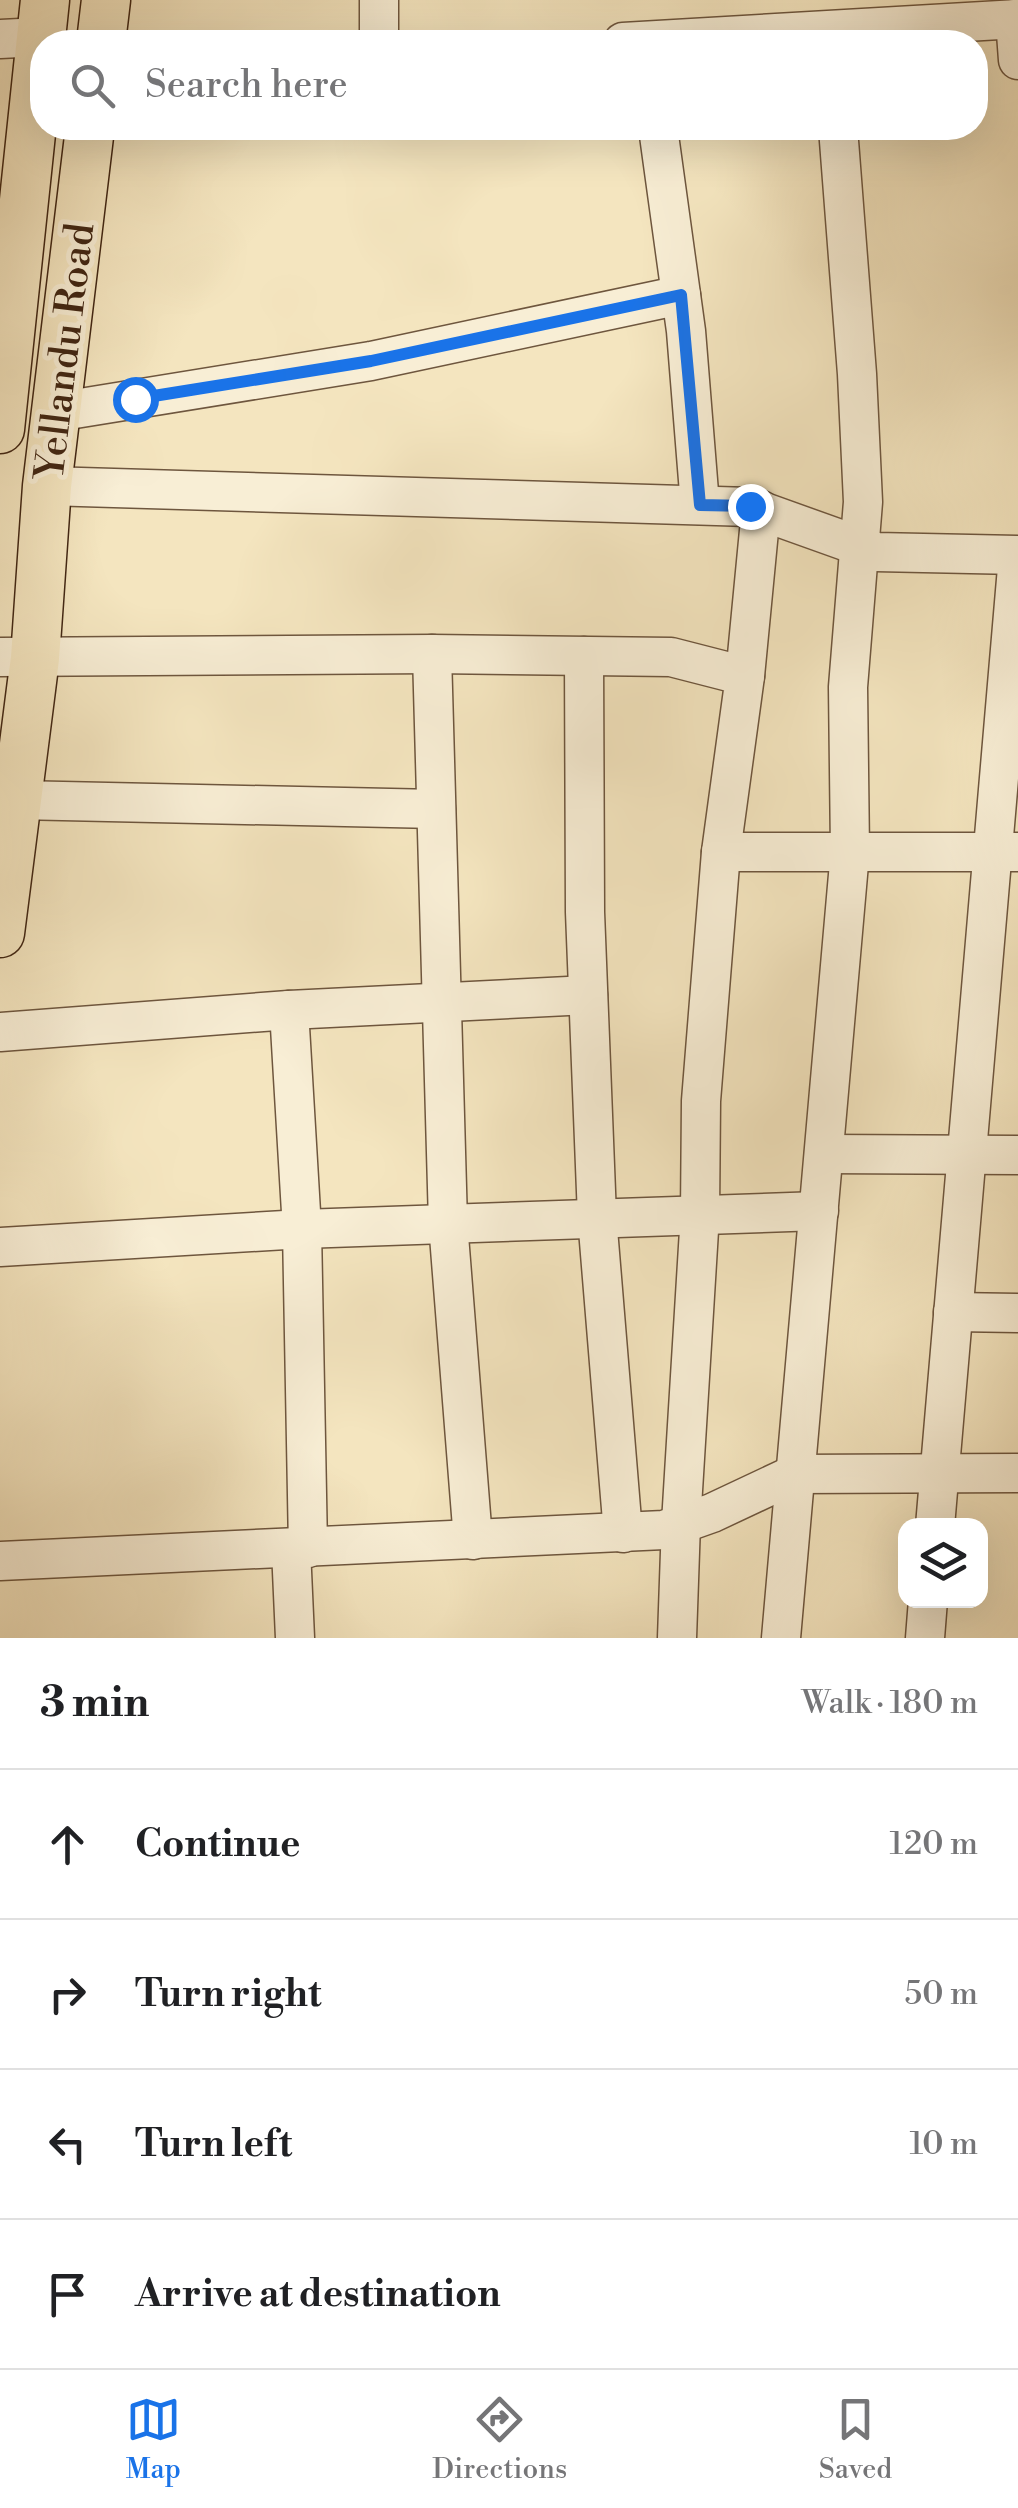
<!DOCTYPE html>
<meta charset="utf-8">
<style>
:root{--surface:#fff;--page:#f2f2f2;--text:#202124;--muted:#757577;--line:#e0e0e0;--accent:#1a73e8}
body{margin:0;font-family:"Libre Bodoni",serif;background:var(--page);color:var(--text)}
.controls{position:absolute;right:30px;bottom:30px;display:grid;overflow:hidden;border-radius:20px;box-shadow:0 10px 40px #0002}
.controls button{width:90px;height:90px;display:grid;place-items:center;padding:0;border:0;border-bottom:2px solid var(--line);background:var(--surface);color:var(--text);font:50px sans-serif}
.stop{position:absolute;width:30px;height:30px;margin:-22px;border:8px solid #1a73e8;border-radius:50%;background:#fff}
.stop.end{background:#1a73e8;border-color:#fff;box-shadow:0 2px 10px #0008}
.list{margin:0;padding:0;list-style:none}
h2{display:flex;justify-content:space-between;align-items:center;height:130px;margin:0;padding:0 40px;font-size:42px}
h2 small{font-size:32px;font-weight:400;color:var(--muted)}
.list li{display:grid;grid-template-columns:65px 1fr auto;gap:30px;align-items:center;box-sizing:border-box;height:150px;padding:0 40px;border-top:2px solid var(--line)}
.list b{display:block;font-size:38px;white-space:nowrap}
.list em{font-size:32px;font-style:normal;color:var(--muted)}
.icon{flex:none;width:55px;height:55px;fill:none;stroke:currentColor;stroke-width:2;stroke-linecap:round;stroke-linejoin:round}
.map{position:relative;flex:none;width:1018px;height:1638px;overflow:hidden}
.search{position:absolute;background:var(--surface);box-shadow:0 10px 40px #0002;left:30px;right:30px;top:30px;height:110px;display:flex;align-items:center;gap:25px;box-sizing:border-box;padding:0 35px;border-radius:40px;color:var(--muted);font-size:38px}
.sheet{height:730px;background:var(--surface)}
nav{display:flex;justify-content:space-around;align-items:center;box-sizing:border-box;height:140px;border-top:2px solid var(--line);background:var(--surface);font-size:28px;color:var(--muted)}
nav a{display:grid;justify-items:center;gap:5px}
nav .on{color:var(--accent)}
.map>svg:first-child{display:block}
</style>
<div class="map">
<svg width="1018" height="1638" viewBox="0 0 1018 1638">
<rect width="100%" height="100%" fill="#f4e5bf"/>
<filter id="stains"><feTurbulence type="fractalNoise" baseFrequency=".002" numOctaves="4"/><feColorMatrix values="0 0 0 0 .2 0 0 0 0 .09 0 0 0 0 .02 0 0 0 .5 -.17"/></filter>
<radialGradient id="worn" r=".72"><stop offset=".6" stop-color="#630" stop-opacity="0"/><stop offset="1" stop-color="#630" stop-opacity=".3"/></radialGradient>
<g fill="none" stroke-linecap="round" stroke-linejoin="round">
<defs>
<g id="minor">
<path d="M379,0V42"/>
<path d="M1015,19L1018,60"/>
<path d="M0,39L40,37"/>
<path d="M623,42L1018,19"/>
<path d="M658,128L686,331L700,505"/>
<path d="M56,412L371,361L681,295"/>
<path d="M47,486L750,507L876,552L1018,555"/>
<path d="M432,654L448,1223L473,1540"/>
<path d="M584,656L585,912L597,1217L623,1533"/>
<path d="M0,657L432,654L671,657L745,676L721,852H1018"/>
<path d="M745,676L761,510"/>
<path d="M17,800L436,809"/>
<path d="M289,1010L302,1229L308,1548"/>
<path d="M0,1032L289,1010L588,995"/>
<path d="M824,1154L1018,1155"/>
<path d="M0,1247L302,1229L819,1211"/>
<path d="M953,1312L1018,1313"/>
<path d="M935,1526L1018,556"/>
<path d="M291,1549L295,1638"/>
<path d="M0,1561L664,1530L712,1513L795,1474L1018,1473"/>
<path d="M677,1638L681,1523L700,1214L701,1101L721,852"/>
<path d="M781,1638L850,852L848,687L863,502L857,374L838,128"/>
<path d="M925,1638L928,1600"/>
</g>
<g id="major">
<path d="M101,42L106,0"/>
<path d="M0,429L45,0"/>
<path d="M0,933L35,658L47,486L90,128"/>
</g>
</defs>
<use href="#minor" stroke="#6e563e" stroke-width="41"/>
<use href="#major" stroke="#412613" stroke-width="51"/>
<use href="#minor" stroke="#f8eed5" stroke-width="38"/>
<use href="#major" stroke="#f4e5bf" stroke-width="48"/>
</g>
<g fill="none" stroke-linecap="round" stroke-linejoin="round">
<path stroke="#1a73e8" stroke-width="12" d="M135,399L371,361L681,295L700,505L750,506"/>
</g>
<g text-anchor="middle" stroke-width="10" stroke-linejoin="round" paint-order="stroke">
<g font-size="40" fill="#412613" stroke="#f8eed5">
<text transform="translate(64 351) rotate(-83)" y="14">Yellandu Road</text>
</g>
</g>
<rect width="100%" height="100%" filter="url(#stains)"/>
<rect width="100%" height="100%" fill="url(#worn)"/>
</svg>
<div class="controls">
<button><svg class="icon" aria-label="layers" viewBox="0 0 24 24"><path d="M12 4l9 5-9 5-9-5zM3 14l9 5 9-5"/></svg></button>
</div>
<div class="stop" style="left:135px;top:399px"></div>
<div class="stop end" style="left:750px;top:506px"></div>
<div class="search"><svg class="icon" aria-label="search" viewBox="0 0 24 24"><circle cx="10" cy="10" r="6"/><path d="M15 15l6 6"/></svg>Search here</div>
</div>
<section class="sheet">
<h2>3 min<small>Walk · 180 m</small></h2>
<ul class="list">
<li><svg class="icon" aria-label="ahead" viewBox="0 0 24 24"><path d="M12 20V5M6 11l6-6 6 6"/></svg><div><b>Continue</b></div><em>120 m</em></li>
<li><svg class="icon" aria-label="right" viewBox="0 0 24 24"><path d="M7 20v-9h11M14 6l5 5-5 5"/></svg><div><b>Turn right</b></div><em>50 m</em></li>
<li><svg class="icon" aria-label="left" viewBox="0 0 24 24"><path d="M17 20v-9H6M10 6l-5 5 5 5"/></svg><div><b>Turn left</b></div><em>10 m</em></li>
<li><svg class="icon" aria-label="arrive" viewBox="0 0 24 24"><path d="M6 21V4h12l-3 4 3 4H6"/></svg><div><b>Arrive at destination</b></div></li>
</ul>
</section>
<nav>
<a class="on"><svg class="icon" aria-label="map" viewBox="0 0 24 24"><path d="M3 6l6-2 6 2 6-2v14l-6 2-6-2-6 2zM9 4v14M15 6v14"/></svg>Map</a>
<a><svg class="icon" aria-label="directions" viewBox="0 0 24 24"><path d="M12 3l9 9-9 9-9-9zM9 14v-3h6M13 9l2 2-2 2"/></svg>Directions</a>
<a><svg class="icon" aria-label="saved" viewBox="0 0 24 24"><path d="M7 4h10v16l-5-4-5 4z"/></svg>Saved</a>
</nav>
